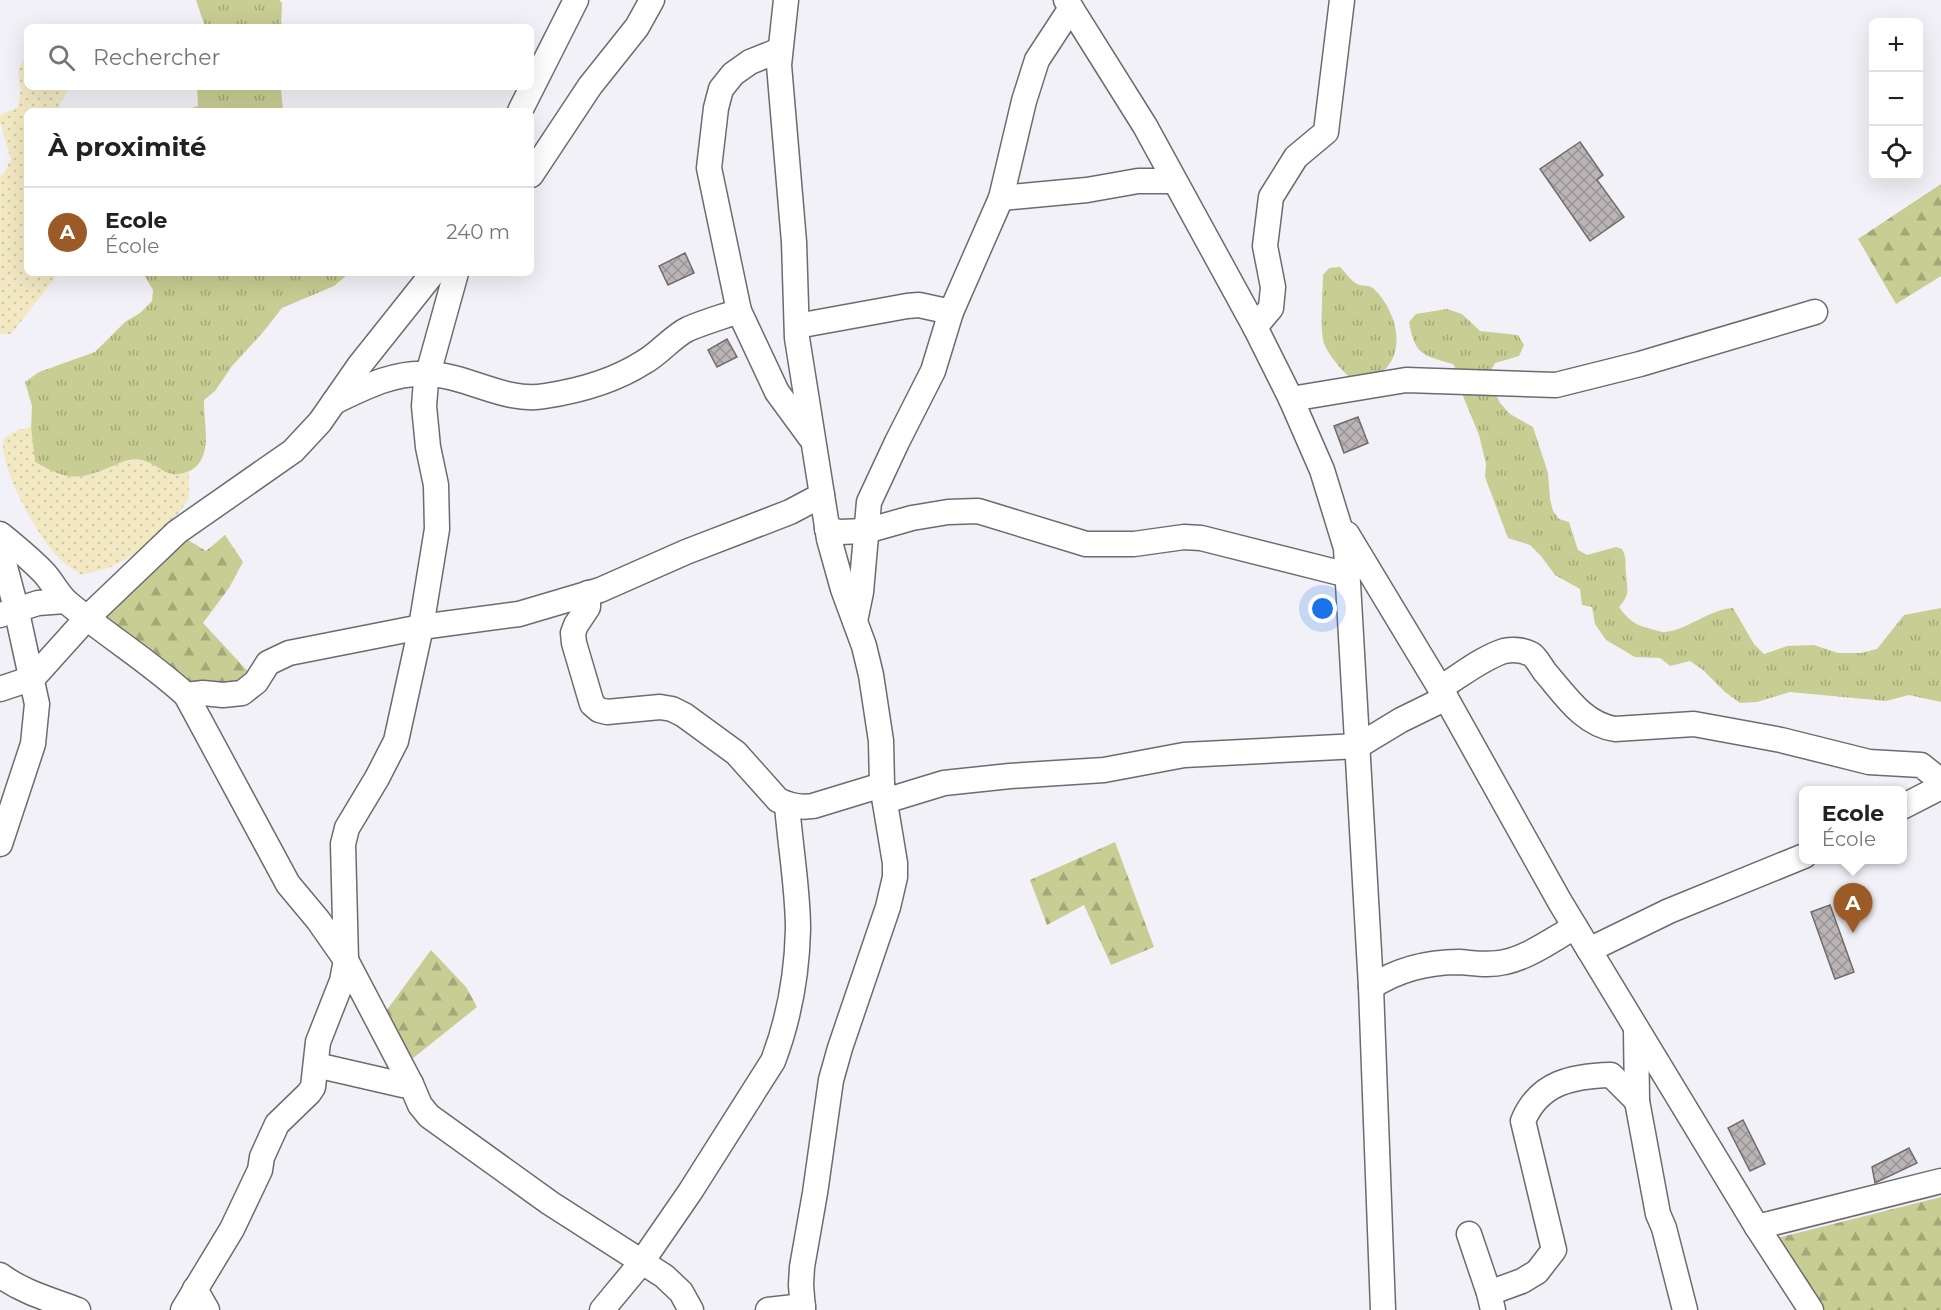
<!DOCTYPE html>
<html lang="fr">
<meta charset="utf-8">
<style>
:root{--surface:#fff;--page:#f2f2f2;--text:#222;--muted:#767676;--line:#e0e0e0;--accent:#9c5b26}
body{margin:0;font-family:Montserrat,sans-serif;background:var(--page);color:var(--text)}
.controls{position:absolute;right:18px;top:18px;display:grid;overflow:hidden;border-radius:9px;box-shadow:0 6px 24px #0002}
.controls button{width:54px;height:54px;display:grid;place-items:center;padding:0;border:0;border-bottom:2px solid var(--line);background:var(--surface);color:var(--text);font:30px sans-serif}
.you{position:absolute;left:1323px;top:609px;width:21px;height:21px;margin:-15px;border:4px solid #fff;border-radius:50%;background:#1a73e8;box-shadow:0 0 0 9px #1a73e833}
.badge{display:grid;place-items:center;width:39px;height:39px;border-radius:50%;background:var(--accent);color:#fff;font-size:20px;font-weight:700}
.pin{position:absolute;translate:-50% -50px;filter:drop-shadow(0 2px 3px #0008)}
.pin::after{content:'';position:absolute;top:32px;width:21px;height:18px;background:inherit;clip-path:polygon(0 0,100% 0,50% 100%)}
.popup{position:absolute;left:1799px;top:786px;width:108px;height:78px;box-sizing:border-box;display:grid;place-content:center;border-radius:9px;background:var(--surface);filter:drop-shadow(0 2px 4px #0005);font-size:20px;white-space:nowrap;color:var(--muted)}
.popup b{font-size:22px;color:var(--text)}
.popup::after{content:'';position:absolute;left:50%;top:100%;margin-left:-12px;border:12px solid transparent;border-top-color:var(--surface)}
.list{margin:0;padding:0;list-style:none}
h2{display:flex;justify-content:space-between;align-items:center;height:78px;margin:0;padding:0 24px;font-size:26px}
h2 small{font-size:20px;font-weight:400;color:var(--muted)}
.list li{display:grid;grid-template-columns:39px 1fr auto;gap:18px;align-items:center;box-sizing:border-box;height:90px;padding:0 24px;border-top:2px solid var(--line)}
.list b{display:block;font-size:22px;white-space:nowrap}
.list p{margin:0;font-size:20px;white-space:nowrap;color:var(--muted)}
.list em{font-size:20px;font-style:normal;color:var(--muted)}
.icon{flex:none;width:33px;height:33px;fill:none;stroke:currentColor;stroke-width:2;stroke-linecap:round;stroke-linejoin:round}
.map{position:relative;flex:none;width:1941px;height:1310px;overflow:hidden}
.search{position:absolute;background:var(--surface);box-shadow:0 6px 24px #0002;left:24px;top:24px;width:510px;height:66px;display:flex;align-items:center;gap:15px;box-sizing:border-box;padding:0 21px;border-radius:9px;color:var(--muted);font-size:22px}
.panel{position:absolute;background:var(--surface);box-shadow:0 6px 24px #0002;left:24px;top:108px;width:510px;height:168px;border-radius:9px}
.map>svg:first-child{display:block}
</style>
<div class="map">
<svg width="1941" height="1310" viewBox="0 0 1941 1310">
<defs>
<pattern id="grass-tufts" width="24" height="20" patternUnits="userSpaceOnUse" patternTransform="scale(1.5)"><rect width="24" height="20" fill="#c8cd93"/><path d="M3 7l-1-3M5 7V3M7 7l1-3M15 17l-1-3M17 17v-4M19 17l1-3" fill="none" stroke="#a4a879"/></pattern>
<pattern id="forest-firs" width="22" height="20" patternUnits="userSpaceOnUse" patternTransform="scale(1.5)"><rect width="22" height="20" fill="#c8cd93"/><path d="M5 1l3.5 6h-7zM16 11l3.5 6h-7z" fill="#a4a879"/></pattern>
<pattern id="sand-dots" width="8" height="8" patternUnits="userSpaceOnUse" patternTransform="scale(1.5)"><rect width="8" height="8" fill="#f2e9c3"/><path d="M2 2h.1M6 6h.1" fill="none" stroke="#d0c9a9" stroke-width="1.8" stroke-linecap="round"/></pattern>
<pattern id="building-cross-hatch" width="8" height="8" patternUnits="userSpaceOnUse" patternTransform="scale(1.5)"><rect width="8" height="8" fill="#bab4b7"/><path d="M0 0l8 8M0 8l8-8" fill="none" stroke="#989496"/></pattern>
</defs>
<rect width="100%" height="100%" fill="#f2f1f7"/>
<g fill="url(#grass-tufts)">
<path d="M196,0H279L282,3L281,27H205Z"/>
<path d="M197,87H286L281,89L283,111H182L198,106Z"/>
<path d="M1340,267C1345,272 1351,281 1357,284C1363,287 1369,284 1374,289C1393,307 1406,344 1388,366C1380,376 1366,380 1355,383C1344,372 1332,360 1325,346C1319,333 1323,291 1323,275L1329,268Z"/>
<path d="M143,273H354L346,276L334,286L282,308L264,331L232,366L215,391L204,400C203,424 216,462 185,473C180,475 171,476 167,474C153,468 146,456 129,460C122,461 115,466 108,468C75,482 65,479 35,462L31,432L32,406L25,382L39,372L95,352L125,322L140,313L152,301L153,290Z"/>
<path d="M1447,309L1462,314L1480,331L1518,335L1524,345L1519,356L1495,363L1490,372L1491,385L1500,403L1510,414L1533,427L1548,473L1550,499L1553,511L1559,519L1569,522L1578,550L1587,555L1616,547L1622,549C1627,558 1625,564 1626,574C1627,590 1631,593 1619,607C1627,618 1634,625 1648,628C1652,629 1657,631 1662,632C1683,633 1709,609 1733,608L1754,644L1764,654L1787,646L1814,645L1838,653H1861L1877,649L1904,615L1941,608V702L1909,695L1886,701L1790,692L1757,702L1740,703L1725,692L1703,670L1690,661L1670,666L1660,658L1635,657L1606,640L1595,624L1592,607L1582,605L1580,589L1555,575L1541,556L1530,545L1508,538L1485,477L1486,464L1479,435L1463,396L1462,380L1453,364C1422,355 1415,355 1409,322L1416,314Z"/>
</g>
<g fill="url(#forest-firs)">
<path d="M1941,184V276L1896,304L1858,239Z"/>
<path d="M180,535L206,551L225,535L243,562L229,588L203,623L254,678L200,694L91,619Z"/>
<path d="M1115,842L1154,947L1111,965L1084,905L1047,925L1030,880Z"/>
<path d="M431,950L466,987L477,1007L402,1067L378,1022Z"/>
<path d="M1941,1197V1310H1807L1765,1241Z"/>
</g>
<g fill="url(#sand-dots)">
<path d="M25,57L27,58V87H70L59,105L62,111H27V273H59L11,334H0V176L4,173L11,159L0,122V115L18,107L21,89L18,71Z"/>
<path d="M31,427L35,462C68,481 78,481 113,466C122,463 129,459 139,460C160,462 165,482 189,471V498L179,513L136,553L111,567L82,575C76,571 69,567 63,562C41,544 0,470 3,441C10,431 21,429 31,427Z"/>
</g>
<g fill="url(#building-cross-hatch)" stroke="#706c6e" stroke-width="1.5">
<path d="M1580,142L1603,175L1597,180L1624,217L1590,241L1540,169Z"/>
<path d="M685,253L694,273L668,285L659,266Z"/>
<path d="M727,339L737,357L717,367L708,350Z"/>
<path d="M1358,417L1368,443L1344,453L1334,426Z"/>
<path d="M1830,905L1854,972L1835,979L1811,912Z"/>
<path d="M1743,1120L1765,1164L1750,1171L1728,1128Z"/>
<path d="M1909,1148L1917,1163L1875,1183L1872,1167Z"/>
</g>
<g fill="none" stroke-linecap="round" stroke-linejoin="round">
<defs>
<g id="minor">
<path d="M786,0L779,65L794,242L797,338L829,539L843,589L864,646L871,675L881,741L882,785L895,863V877L888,907L840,1048L831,1080L815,1193L802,1267L801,1285L803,1310"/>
<path d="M1066,0L1145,126L1255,327L1291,399L1322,470L1346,548L1371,987L1383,1310"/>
<path d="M520,111L576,0"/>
<path d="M531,175L590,86L637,27L652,0"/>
<path d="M1001,198L1087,190L1138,181H1174"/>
<path d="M739,311L777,392L810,437"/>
<path d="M797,326L907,306L919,305L951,312"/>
<path d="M1255,327L1271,308L1273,287L1265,246L1271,197L1296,157L1326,132L1342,0"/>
<path d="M1291,399L1406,380L1556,385L1640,364L1815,312"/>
<path d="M334,402C363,388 395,371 429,374C469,376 505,403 545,396C578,391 616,380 644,362C659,354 673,336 688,329C704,322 722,317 739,311L709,168L716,108L721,89L733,74L750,62L780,50"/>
<path d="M827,529L839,532L866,531L912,518L948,512L978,511L1086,544H1134L1184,537L1201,538L1348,575"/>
<path d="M0,534C16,547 31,559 45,574C53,583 59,596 68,603C106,635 149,661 186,695L288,884L318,920L346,960L411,1084L420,1105L429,1116L550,1203L664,1276L681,1292L691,1310"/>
<path d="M1347,534L1446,698L1560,902L1757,1227L1811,1310"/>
<path d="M0,548L16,608L37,704L33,744L0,844"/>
<path d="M588,593V607L576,625L573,633L574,643L592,704L599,710L607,712L660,707L672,709L684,715L736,753L778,800C790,806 800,808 813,806L882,785"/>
<path d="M0,615L38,603L65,601"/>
<path d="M855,621L861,592L869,502L897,442L933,371L951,312L1001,198L1024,101L1037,60L1071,8"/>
<path d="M1440,688C1460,676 1482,658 1504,651C1513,649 1523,650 1531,654C1537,658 1541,667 1545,672C1565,695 1583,724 1615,729L1694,724L1781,740L1869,762L1921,765L1941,781"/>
<path d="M0,689L33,678L87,618L177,532L293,451L320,422L359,366L433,273"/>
<path d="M186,695L203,693L223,695L242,693L256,682L268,663L289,653L421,627L519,614L600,590L686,552L790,512L822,495"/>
<path d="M885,801L944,783L1010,776L1104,770L1184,755L1358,746L1401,720L1446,698"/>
<path d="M1902,807L1941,787"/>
<path d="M1589,950L1669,911L1804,856"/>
<path d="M1371,987C1397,970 1426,962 1459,962C1474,963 1489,966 1505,962C1529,957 1553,939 1575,927"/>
<path d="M1636,1030L1637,1101L1658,1214L1664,1228L1685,1310"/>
<path d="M316,1065L403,1085L411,1084"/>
<path d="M1757,1227L1941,1181"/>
<path d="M1469,1234L1489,1293L1493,1310"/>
<path d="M0,1275C22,1292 52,1300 78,1310"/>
<path d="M195,1289L207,1310"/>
<path d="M1489,1293L1522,1281L1537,1272L1554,1250L1523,1121C1539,1082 1573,1076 1611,1075L1637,1101"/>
<path d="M183,1310L232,1229L260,1170L262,1157L277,1124L309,1093L313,1087L318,1042L342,981L346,960L343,844L347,828L377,778L396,741L421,627L437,529L436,485L428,447L424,406L426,381L456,273"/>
<path d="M602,1310L641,1263L690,1192L773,1061C789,1019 797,974 798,929C798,889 790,845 787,804"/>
<path d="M768,1310L803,1306"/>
</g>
</defs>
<use href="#minor" stroke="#6b6b70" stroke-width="27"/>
<use href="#minor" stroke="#fff" stroke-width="24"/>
</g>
</svg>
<div class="controls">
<button>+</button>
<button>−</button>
<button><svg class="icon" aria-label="locate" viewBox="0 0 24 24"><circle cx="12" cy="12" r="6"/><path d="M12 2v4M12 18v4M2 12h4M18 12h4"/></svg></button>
</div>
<div class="you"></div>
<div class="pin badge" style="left:1853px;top:933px">A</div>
<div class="popup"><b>Ecole</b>École</div>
<div class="search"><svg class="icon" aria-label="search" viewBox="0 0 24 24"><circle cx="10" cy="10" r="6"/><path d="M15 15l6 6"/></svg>Rechercher</div>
<section class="panel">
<h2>À proximité<small></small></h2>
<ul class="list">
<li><span class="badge">A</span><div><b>Ecole</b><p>École</p></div><em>240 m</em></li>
</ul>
</section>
</div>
